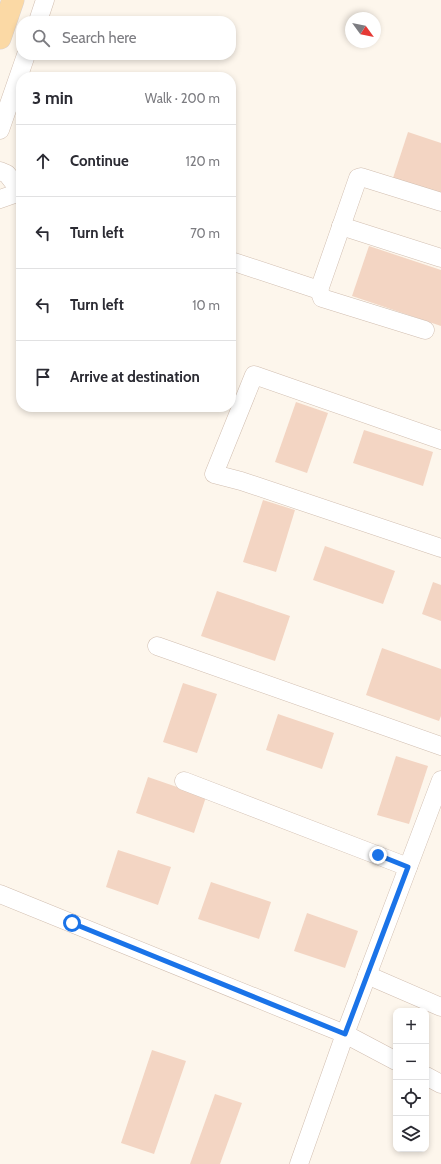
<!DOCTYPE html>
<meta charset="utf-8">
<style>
:root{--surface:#fff;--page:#f2f2f3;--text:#2b2b33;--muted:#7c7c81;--line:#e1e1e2}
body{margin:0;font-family:Cabin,sans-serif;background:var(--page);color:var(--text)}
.controls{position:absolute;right:12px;bottom:12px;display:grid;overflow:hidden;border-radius:8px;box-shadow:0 2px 6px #0003}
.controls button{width:36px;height:36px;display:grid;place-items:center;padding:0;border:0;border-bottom:1px solid var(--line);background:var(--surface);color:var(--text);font:20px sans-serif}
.compass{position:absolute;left:345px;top:12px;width:36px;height:36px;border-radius:50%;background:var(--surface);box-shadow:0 2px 6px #0003;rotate:123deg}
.stop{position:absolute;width:12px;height:12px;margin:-9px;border:3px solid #1a73e8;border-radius:50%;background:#fff}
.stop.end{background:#1a73e8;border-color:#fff;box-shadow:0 1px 4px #0008}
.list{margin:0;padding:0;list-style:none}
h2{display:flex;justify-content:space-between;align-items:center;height:52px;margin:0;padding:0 16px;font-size:17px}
h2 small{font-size:13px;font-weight:400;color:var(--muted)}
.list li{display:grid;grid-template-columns:26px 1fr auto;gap:12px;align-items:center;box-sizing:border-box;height:72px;padding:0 16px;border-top:1px solid var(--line)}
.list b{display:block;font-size:15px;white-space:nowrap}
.list em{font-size:13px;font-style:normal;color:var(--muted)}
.icon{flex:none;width:22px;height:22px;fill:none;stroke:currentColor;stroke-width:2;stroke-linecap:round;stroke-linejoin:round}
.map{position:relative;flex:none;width:441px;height:1164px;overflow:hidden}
.search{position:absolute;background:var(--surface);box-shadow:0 2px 6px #0003;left:16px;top:16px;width:220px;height:44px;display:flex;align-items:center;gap:10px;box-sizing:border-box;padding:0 14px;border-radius:16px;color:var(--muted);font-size:15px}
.panel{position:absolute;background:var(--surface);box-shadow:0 2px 6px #0003;left:16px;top:72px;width:220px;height:340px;border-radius:16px}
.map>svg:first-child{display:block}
</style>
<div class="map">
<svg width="441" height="1164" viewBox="0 0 441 1164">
<rect width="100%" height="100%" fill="#fdf6ec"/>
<g fill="#f3d5c3">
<path d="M408,132L441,143V198L392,181Z"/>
<path d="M369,246L441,270V326L352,296Z"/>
<path d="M296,402L328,413L307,473L275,462Z"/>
<path d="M364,430L433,452L423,486L353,463Z"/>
<path d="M263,500L295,510L276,572L243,562Z"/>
<path d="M325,546L395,571L383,604L313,580Z"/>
<path d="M433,582L441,585V621L422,614Z"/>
<path d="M217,591L290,616L275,661L201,636Z"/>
<path d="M382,648L441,669V716L439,721L366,695Z"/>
<path d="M183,683L217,694L197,753L163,742Z"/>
<path d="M278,714L334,733L322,769L266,750Z"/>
<path d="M396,756L428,766L409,824L377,815Z"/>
<path d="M148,777L206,797L194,833L136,813Z"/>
<path d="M118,850L171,867L158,905L106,887Z"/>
<path d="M211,882L271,902L259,939L198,919Z"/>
<path d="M307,913L358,931L345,968L294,951Z"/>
<path d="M152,1050L186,1061L154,1154L121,1143Z"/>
<path d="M215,1094L242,1103L220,1164H190Z"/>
</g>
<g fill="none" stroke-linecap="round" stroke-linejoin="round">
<defs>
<g id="minor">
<path d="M38,21L45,0"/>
<path d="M0,130L26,55"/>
<path d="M0,171L7,174L21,192"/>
<path d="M0,199L20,192"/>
<path d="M341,226L441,258"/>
<path d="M231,261L319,290L322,298L425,330"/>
<path d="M319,290L358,178L361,177L441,202"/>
<path d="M441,440L254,375L214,474L241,481L441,548"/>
<path d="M157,646L441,746"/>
<path d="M184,781L408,867"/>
<path d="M0,894L345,1034L396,1061"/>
<path d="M367,975L441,1007"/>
<path d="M426,1076L441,1084"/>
<path d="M299,1164L345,1034L441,780"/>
</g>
<path id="major" d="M0,38L13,0"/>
</defs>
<use href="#minor" stroke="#d1beb0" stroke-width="19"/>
<use href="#major" stroke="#dad1cd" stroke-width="23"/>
<use href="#minor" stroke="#fff" stroke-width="18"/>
<use href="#major" stroke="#fbd9a5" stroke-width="22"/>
</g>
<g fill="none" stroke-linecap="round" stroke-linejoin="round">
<path stroke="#1a73e8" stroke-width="5" d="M72,923L345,1034L408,867L378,855"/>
</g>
</svg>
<div class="controls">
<button>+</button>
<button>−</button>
<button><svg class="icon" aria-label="locate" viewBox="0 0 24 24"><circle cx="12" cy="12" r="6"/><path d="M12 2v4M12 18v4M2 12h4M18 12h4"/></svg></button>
<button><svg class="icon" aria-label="layers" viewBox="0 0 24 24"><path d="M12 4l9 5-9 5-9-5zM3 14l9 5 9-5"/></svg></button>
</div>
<svg class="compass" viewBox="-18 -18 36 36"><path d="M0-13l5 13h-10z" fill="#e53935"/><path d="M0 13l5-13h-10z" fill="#7c7c81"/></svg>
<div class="stop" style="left:72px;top:923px"></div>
<div class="stop end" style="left:378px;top:855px"></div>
<div class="search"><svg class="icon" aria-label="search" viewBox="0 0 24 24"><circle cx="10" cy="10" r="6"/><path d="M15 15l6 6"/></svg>Search here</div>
<section class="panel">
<h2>3 min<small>Walk · 200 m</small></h2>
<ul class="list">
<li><svg class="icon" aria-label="ahead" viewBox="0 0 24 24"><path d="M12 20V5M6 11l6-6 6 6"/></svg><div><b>Continue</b></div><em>120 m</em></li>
<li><svg class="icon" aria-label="left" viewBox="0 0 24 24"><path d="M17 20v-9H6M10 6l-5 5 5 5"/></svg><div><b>Turn left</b></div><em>70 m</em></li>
<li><svg class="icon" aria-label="left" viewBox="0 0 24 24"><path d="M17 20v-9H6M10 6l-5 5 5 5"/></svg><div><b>Turn left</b></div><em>10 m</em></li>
<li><svg class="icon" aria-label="arrive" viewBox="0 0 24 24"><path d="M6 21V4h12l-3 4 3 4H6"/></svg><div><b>Arrive at destination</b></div></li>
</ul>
</section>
</div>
